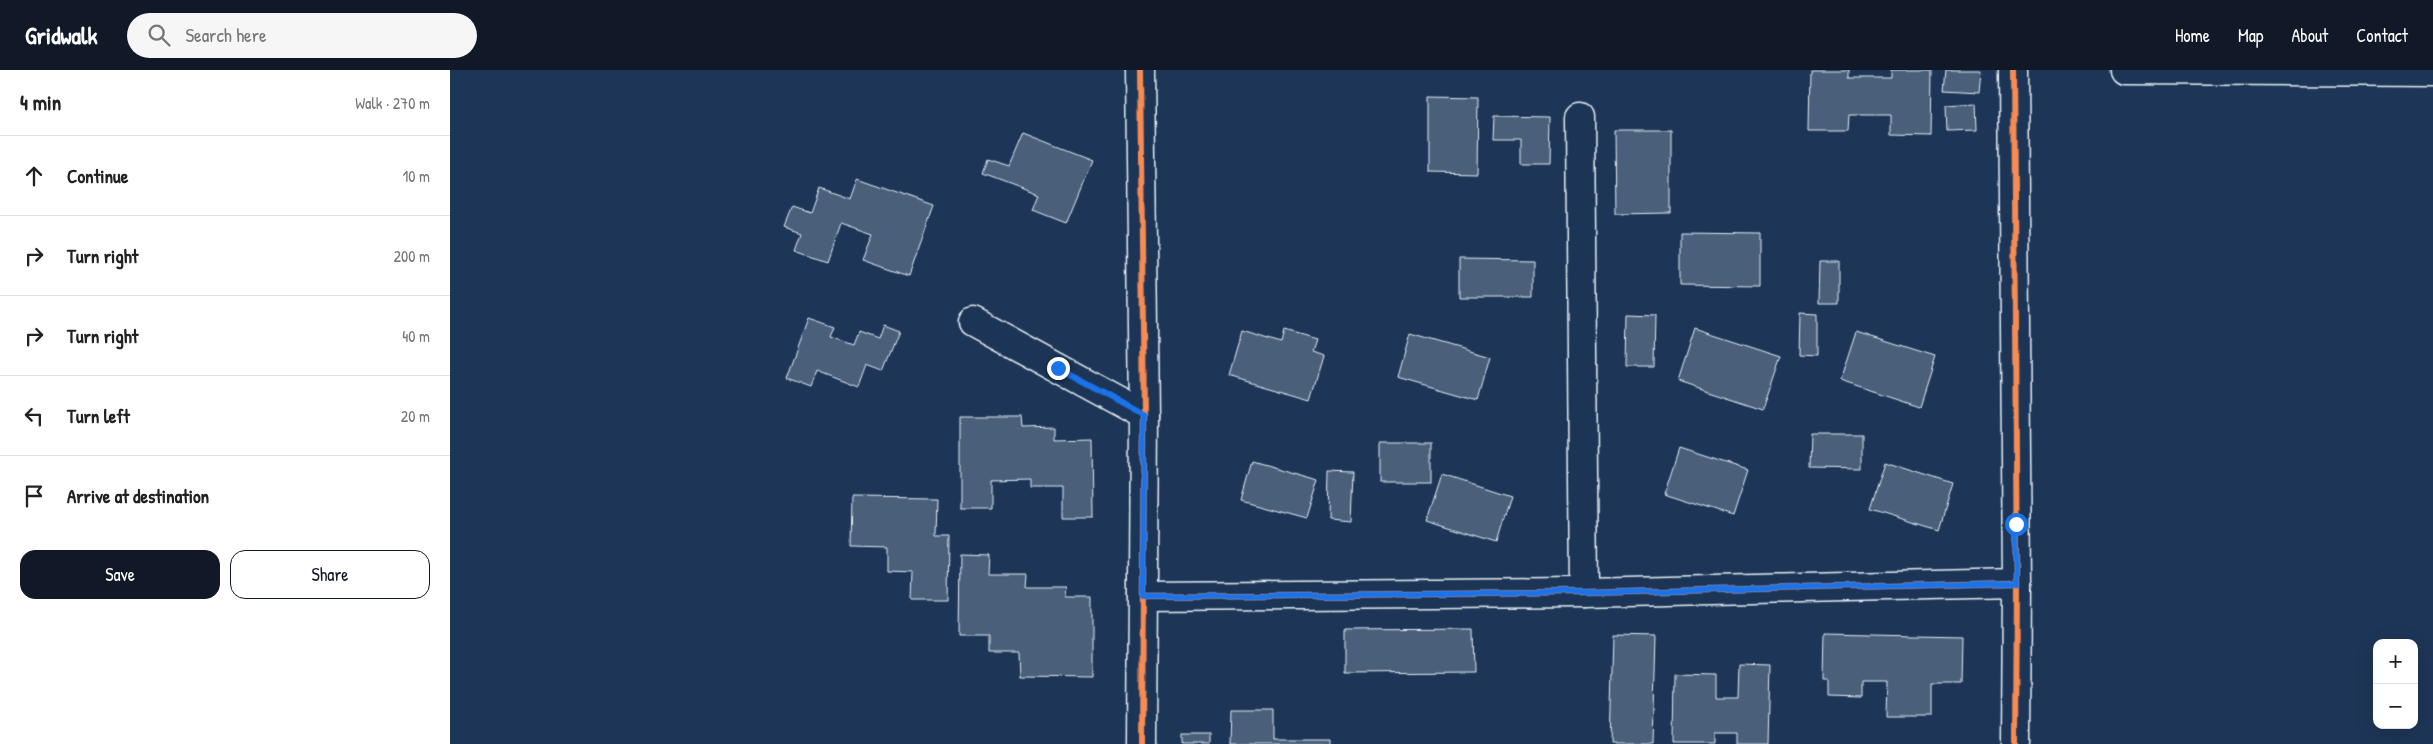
<!DOCTYPE html>
<meta charset="utf-8">
<style>
:root{--surface:#fff;--page:#f6f6f6;--text:#222;--muted:#767676;--line:#e0e0e0;--accent:#111827}
body{margin:0;font-family:"Patrick Hand",sans-serif;background:var(--page);color:var(--text)}
.controls{position:absolute;right:15px;bottom:15px;display:grid;overflow:hidden;border-radius:10px;box-shadow:0 5px 20px #0002}
.controls button{width:45px;height:45px;display:grid;place-items:center;padding:0;border:0;border-bottom:1px solid var(--line);background:var(--surface);color:var(--text);font:25px sans-serif}
.stop{position:absolute;width:15px;height:15px;margin:-11px;border:4px solid #1a73e8;border-radius:50%;background:#fff}
.stop.end{background:#1a73e8;border-color:#fff;box-shadow:0 1px 5px #0008}
.list{margin:0;padding:0;list-style:none}
h2{display:flex;justify-content:space-between;align-items:center;height:65px;margin:0;padding:0 20px;font-size:21px}
h2 small{font-size:16px;font-weight:400;color:var(--muted)}
.list li{display:grid;grid-template-columns:32px 1fr auto;gap:15px;align-items:center;box-sizing:border-box;height:80px;padding:0 20px;border-top:1px solid var(--line)}
.list b{display:block;font-size:19px;white-space:nowrap}
.list em{font-size:16px;font-style:normal;color:var(--muted)}
.actions{display:flex;gap:10px;padding:15px 20px}
.actions a{flex:1;padding:11px 0;border:1px solid var(--accent);border-radius:15px;text-align:center;font-size:18px;color:var(--accent)}
.actions .main{background:var(--accent);color:#fff}
.icon{flex:none;width:28px;height:28px;fill:none;stroke:currentColor;stroke-width:2;stroke-linecap:round;stroke-linejoin:round}
.map{position:relative;flex:none;width:1983px;height:674px;overflow:hidden}
header{display:flex;align-items:center;gap:30px;box-sizing:border-box;height:70px;padding:0 25px;background:var(--accent);color:#fff}
header strong{font-size:24px}
nav{display:flex;gap:28px;margin-inline-start:auto;font-size:18px}
.search{width:350px;height:45px;background:var(--page);display:flex;align-items:center;gap:12px;box-sizing:border-box;padding:0 18px;border-radius:28px;color:var(--muted);font-size:19px}
main{display:flex}
aside{flex:1;background:var(--surface)}
.map>svg:first-child{display:block}
</style>
<header>
<strong>Gridwalk</strong>
<div class="search"><svg class="icon" aria-label="search" viewBox="0 0 24 24"><circle cx="10" cy="10" r="6"/><path d="M15 15l6 6"/></svg>Search here</div>
<nav><a>Home</a><a>Map</a><a>About</a><a>Contact</a></nav>
</header>
<main>
<aside>
<h2>4 min<small>Walk · 270 m</small></h2>
<ul class="list">
<li><svg class="icon" aria-label="ahead" viewBox="0 0 24 24"><path d="M12 20V5M6 11l6-6 6 6"/></svg><div><b>Continue</b></div><em>10 m</em></li>
<li><svg class="icon" aria-label="right" viewBox="0 0 24 24"><path d="M7 20v-9h11M14 6l5 5-5 5"/></svg><div><b>Turn right</b></div><em>200 m</em></li>
<li><svg class="icon" aria-label="right" viewBox="0 0 24 24"><path d="M7 20v-9h11M14 6l5 5-5 5"/></svg><div><b>Turn right</b></div><em>40 m</em></li>
<li><svg class="icon" aria-label="left" viewBox="0 0 24 24"><path d="M17 20v-9H6M10 6l-5 5 5 5"/></svg><div><b>Turn left</b></div><em>20 m</em></li>
<li><svg class="icon" aria-label="arrive" viewBox="0 0 24 24"><path d="M6 21V4h12l-3 4 3 4H6"/></svg><div><b>Arrive at destination</b></div></li>
</ul>
<div class="actions"><a class="main">Save</a><a>Share</a></div>
</aside>
<div class="map">
<svg width="1983" height="674" viewBox="0 0 1983 674">
<rect width="100%" height="100%" fill="#1d3557"/>
<filter id="ink" filterUnits="userSpaceOnUse"><feTurbulence type="fractalNoise" baseFrequency=".02" numOctaves="2"/><feDisplacementMap in="SourceGraphic" scale="10" xChannelSelector="R" yChannelSelector="G"/><feConvolveMatrix kernelMatrix="1 2 1 2 8 2 1 2 1" color-interpolation-filters="sRGB"/></filter>
<g filter="url(#ink)">
<g fill="#495e7a" stroke="#e8f1f8">
<path d="M1360,0H1399V8H1441V0H1482L1481,66L1441,65V45H1399L1398,61H1359Z"/>
<path d="M1496,0H1531L1529,22L1494,20Z"/>
<path d="M980,26L1028,27L1027,103L980,102Z"/>
<path d="M1526,33L1527,60L1497,61L1496,35Z"/>
<path d="M1044,46L1100,47L1099,94H1071V70H1043Z"/>
<path d="M1164,60H1221V143L1165,144Z"/>
<path d="M573,63L642,90L616,153L583,140L589,124L533,103L538,89L559,96Z"/>
<path d="M407,109L484,136L459,206L413,190L423,164L391,153L378,191L346,180L352,163L334,157L342,137L360,143L369,118L400,129Z"/>
<path d="M1230,162L1310,163V216L1230,215Z"/>
<path d="M1009,189L1083,190V227H1009Z"/>
<path d="M1370,191H1389V233H1369Z"/>
<path d="M1350,243L1367,244V286L1349,285Z"/>
<path d="M1178,244L1205,245L1204,297H1177Z"/>
<path d="M359,248L385,257L381,267L404,275L409,262L428,269L433,255L449,261L433,301L417,295L409,317L367,301L361,317L337,308Z"/>
<path d="M1245,258L1331,286L1313,339L1228,311Z"/>
<path d="M792,261L831,273L834,261L865,270L861,282L874,286L861,329L779,305Z"/>
<path d="M1406,262L1485,287L1469,337L1390,311Z"/>
<path d="M960,264L1040,287L1028,330L948,307Z"/>
<path d="M510,347H572L573,358L604,357V369L642,368L643,447H613V418H580V409L541,410V438H510Z"/>
<path d="M1360,364H1412V399L1359,398Z"/>
<rect x="930" y="373" width="51" height="39"/>
<path d="M1229,378L1298,400L1283,446L1214,424Z"/>
<path d="M802,391L869,410L857,448L791,430Z"/>
<path d="M1435,392L1503,414L1489,460L1420,439Z"/>
<path d="M879,401L903,402L901,452L878,450Z"/>
<path d="M992,404L1060,426L1046,472L977,450Z"/>
<path d="M402,428L487,429L486,466H499L498,530H462L463,502L437,501V477L401,476Z"/>
<path d="M510,484L539,485L538,504H578L577,517H616L615,527H642V607L570,606L569,583H539V566H509Z"/>
<path d="M1023,559L1024,602L895,603V560Z"/>
<path d="M1375,563L1512,566L1511,614H1482V647H1436L1437,612H1411V628L1379,627V611H1374Z"/>
<path d="M1163,565L1206,566L1203,674H1160Z"/>
<path d="M1289,594L1320,595L1318,674H1287V663H1265V674H1224L1225,604L1266,605V627H1288Z"/>
<path d="M781,640H823V669H880V674H780Z"/>
<rect x="732" y="665" width="27" height="9"/>
</g>
<g fill="none" stroke-linecap="round" stroke-linejoin="round">
<defs>
<g id="street">
<path d="M690,0L694,345L692,674"/>
<path d="M1563,0L1567,513L1566,674"/>
<path d="M1674,0L1983,2"/>
<path d="M1130,47L1134,523"/>
<path d="M523,252L694,345"/>
<path d="M693,526L1134,523L1567,513"/>
</g>
</defs>
<use href="#street" stroke="#e8f1f8" stroke-width="31"/>
<use href="#street" stroke="#1d3557" stroke-width="28"/>
<defs>
<g id="cycleway">
<path d="M690,0L694,345L692,674"/>
<path d="M1563,0L1567,513L1566,674"/>
<path d="M693,526L1134,523L1567,513"/>
</g>
</defs>
<use href="#cycleway" stroke="#1d3557" stroke-width="9"/>
<use href="#cycleway" stroke="#f68b52" stroke-width="6"/>
</g>
</g>
<g fill="none" stroke-linecap="round" stroke-linejoin="round" filter="url(#ink)">
<path stroke="#1a73e8" stroke-width="6" d="M608,298L694,345L693,526L1134,523L1567,513L1566,454"/>
</g>
</svg>
<div class="controls">
<button>+</button>
<button>−</button>
</div>
<div class="stop" style="left:1566px;top:454px"></div>
<div class="stop end" style="left:608px;top:298px"></div>
</div>
</main>
